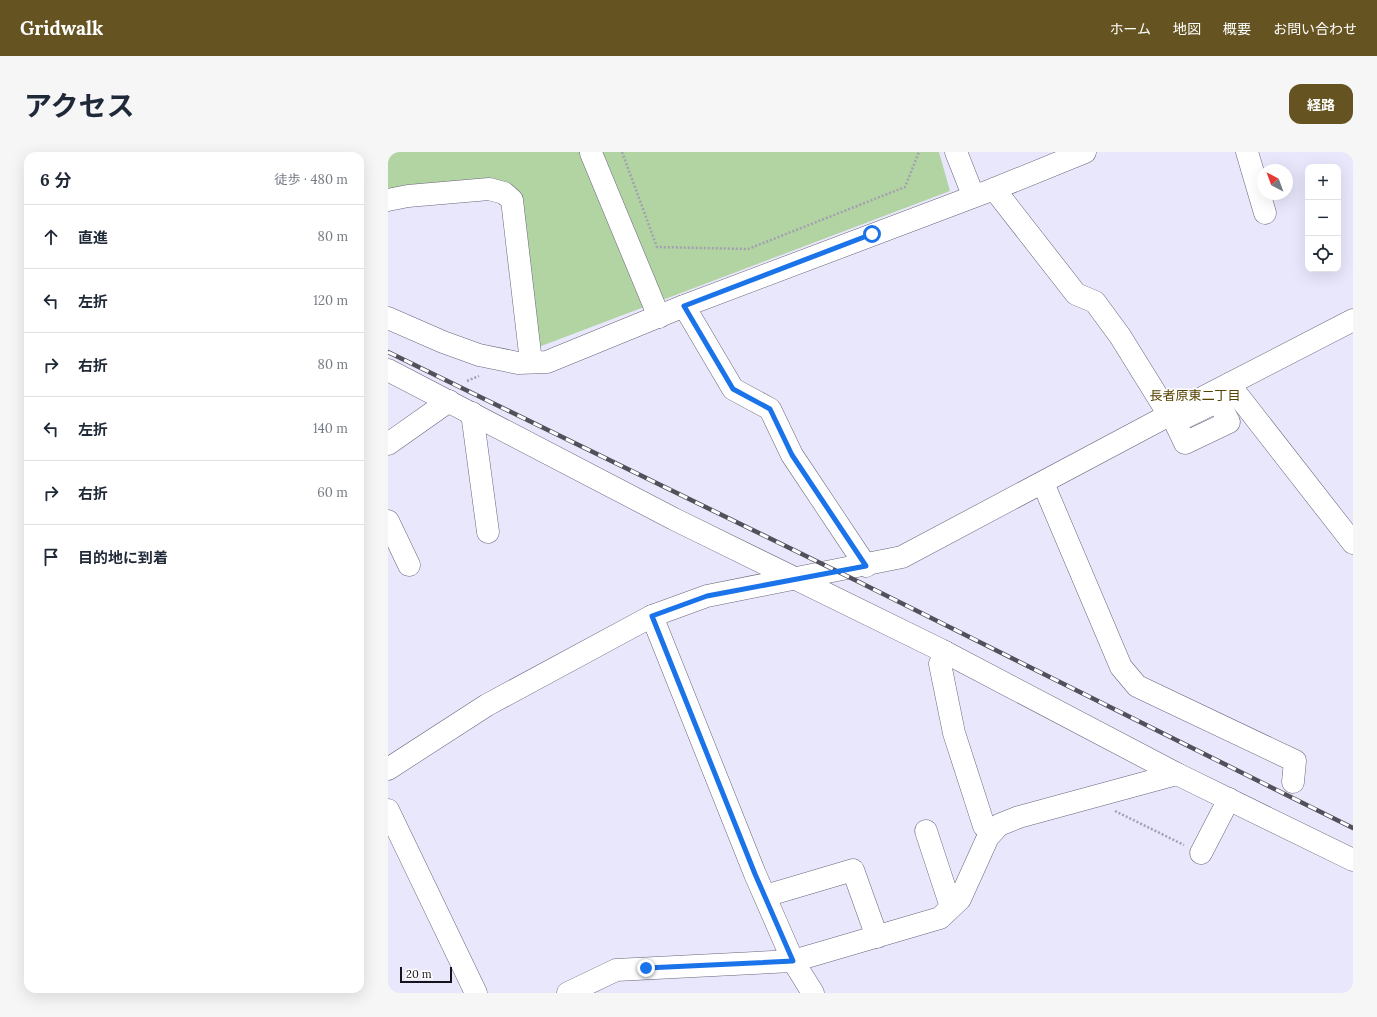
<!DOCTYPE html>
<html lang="ja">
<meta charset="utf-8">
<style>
:root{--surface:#fff;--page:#f6f6f7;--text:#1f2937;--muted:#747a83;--line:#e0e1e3;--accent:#655321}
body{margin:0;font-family:Lora,"Noto Sans JP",serif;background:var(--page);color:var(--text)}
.controls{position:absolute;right:12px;top:12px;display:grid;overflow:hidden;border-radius:8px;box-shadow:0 4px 16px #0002}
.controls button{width:36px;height:36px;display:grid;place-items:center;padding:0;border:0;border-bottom:1px solid var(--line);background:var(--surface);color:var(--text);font:20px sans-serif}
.compass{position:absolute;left:869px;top:12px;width:36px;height:36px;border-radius:50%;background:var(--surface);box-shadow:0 4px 16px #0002;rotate:319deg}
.scale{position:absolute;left:12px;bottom:10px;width:52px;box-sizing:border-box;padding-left:4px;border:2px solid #15141c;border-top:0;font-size:11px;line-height:14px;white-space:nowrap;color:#15141c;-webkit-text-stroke:3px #fff;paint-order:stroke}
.stop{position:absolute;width:12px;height:12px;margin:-9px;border:3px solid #1a73e8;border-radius:50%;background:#fff}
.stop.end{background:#1a73e8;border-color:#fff;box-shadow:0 1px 4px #0008}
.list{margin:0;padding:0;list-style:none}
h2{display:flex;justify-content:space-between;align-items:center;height:52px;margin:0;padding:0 16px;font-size:17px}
h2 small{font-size:13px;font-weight:400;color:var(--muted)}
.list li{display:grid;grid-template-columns:26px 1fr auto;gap:12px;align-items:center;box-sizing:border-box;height:64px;padding:0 16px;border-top:1px solid var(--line)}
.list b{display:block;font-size:15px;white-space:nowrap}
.list em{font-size:13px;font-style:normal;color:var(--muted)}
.icon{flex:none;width:22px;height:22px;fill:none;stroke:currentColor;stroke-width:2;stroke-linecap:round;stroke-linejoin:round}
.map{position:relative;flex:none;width:965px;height:841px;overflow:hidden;border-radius:12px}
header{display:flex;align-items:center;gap:24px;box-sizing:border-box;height:56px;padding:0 20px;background:var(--accent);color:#fff}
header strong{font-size:19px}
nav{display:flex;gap:22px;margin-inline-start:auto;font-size:14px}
.intro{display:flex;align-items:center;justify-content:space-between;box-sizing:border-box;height:96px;padding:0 24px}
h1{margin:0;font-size:28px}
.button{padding:10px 18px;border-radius:12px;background:var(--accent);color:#fff;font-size:14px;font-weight:700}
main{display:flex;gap:24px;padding:0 24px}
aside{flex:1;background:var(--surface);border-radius:12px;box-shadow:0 4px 16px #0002}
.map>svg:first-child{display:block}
</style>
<header>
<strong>Gridwalk</strong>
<nav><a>ホーム</a><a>地図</a><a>概要</a><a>お問い合わせ</a></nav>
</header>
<div class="intro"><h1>アクセス</h1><a class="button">経路</a></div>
<main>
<aside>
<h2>6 分<small>徒歩 · 480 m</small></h2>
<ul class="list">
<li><svg class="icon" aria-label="ahead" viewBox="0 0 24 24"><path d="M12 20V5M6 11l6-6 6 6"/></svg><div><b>直進</b></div><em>80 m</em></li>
<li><svg class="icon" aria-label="left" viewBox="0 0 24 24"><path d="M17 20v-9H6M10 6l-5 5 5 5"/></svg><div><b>左折</b></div><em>120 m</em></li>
<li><svg class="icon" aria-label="right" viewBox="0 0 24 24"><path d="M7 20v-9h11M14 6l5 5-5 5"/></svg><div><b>右折</b></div><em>80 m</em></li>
<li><svg class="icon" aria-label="left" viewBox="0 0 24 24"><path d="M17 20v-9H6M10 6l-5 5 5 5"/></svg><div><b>左折</b></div><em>140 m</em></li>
<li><svg class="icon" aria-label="right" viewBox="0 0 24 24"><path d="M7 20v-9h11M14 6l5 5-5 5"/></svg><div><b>右折</b></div><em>60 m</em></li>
<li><svg class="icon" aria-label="arrive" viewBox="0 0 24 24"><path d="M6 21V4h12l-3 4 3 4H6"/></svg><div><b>目的地に到着</b></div></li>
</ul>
</aside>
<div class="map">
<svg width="965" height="841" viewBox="0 0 965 841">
<rect width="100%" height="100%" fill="#e9e7fc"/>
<path fill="#b2d4a2" d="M0,0H551L562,39L148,196L127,39L0,44Z"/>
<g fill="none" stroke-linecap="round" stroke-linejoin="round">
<defs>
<g id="minor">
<path d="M568,0L585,43"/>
<path d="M859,0L877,61"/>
<path d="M203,1L271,165"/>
<path d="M606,37L688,142L707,150L732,184L781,263"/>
<path d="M0,48L20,44L101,37L116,41L124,48L143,210"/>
<path d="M296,154L345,237L382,257L404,303L478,414"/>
<path d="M0,166L55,190L91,203L130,211L159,210L296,154L606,37L697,0"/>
<path d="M0,218L286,367L553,498L789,622L965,708"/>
<path d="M841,232L965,391"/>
<path d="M830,249L841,270L797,291L787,270Z"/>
<path d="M84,261L100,380"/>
<path d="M0,292L61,249"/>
<path d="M655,331L733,515L749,534L907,609L905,630"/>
<path d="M0,369L21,413"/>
<path d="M264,464L367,722L405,809L425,841"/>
<path d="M557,500L552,512L566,581L596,674L603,681"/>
<path d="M0,617L99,553L264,464L319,444L514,405L781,263L965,168"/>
<path d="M0,658L88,841"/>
<path d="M538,679L563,755"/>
<path d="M813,701L841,647"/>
<path d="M377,744L465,718L489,785"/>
<path d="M180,841L228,818L405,809L552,766L572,747L600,685L611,673L631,665L789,622"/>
</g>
</defs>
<use href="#minor" stroke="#68657b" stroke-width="23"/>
<g stroke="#a2a0b1" stroke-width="2.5" stroke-dasharray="2 2" stroke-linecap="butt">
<path d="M234,0L269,95L360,97L517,35L531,0"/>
<path d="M79,229L91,224"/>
<path d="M727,659L796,693"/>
</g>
<use href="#minor" stroke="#fff" stroke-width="22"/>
<defs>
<path id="rail" d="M0,200L467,428L965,676"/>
</defs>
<use href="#rail" stroke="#51505b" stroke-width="4.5"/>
<use href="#rail" stroke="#fff" stroke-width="3" stroke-dasharray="9" stroke-linecap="butt"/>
</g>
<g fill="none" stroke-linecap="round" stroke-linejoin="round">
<path stroke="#1a73e8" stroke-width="5" d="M258,816L405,809L367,722L264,464L319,444L478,414L404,303L382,257L345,237L296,154L484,82"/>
</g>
<g text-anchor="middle" stroke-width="3" stroke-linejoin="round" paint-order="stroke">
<g font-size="13" fill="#554200" stroke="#fff">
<text x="807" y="248">長者原東二丁目</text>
</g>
</g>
</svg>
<div class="controls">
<button>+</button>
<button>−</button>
<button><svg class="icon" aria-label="locate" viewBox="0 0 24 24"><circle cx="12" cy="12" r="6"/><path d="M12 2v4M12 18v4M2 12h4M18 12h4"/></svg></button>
</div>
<svg class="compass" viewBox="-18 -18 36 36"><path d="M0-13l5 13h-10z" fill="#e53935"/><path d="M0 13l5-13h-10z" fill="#747a83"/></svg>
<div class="scale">20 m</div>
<div class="stop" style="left:484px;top:82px"></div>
<div class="stop end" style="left:258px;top:816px"></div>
</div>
</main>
